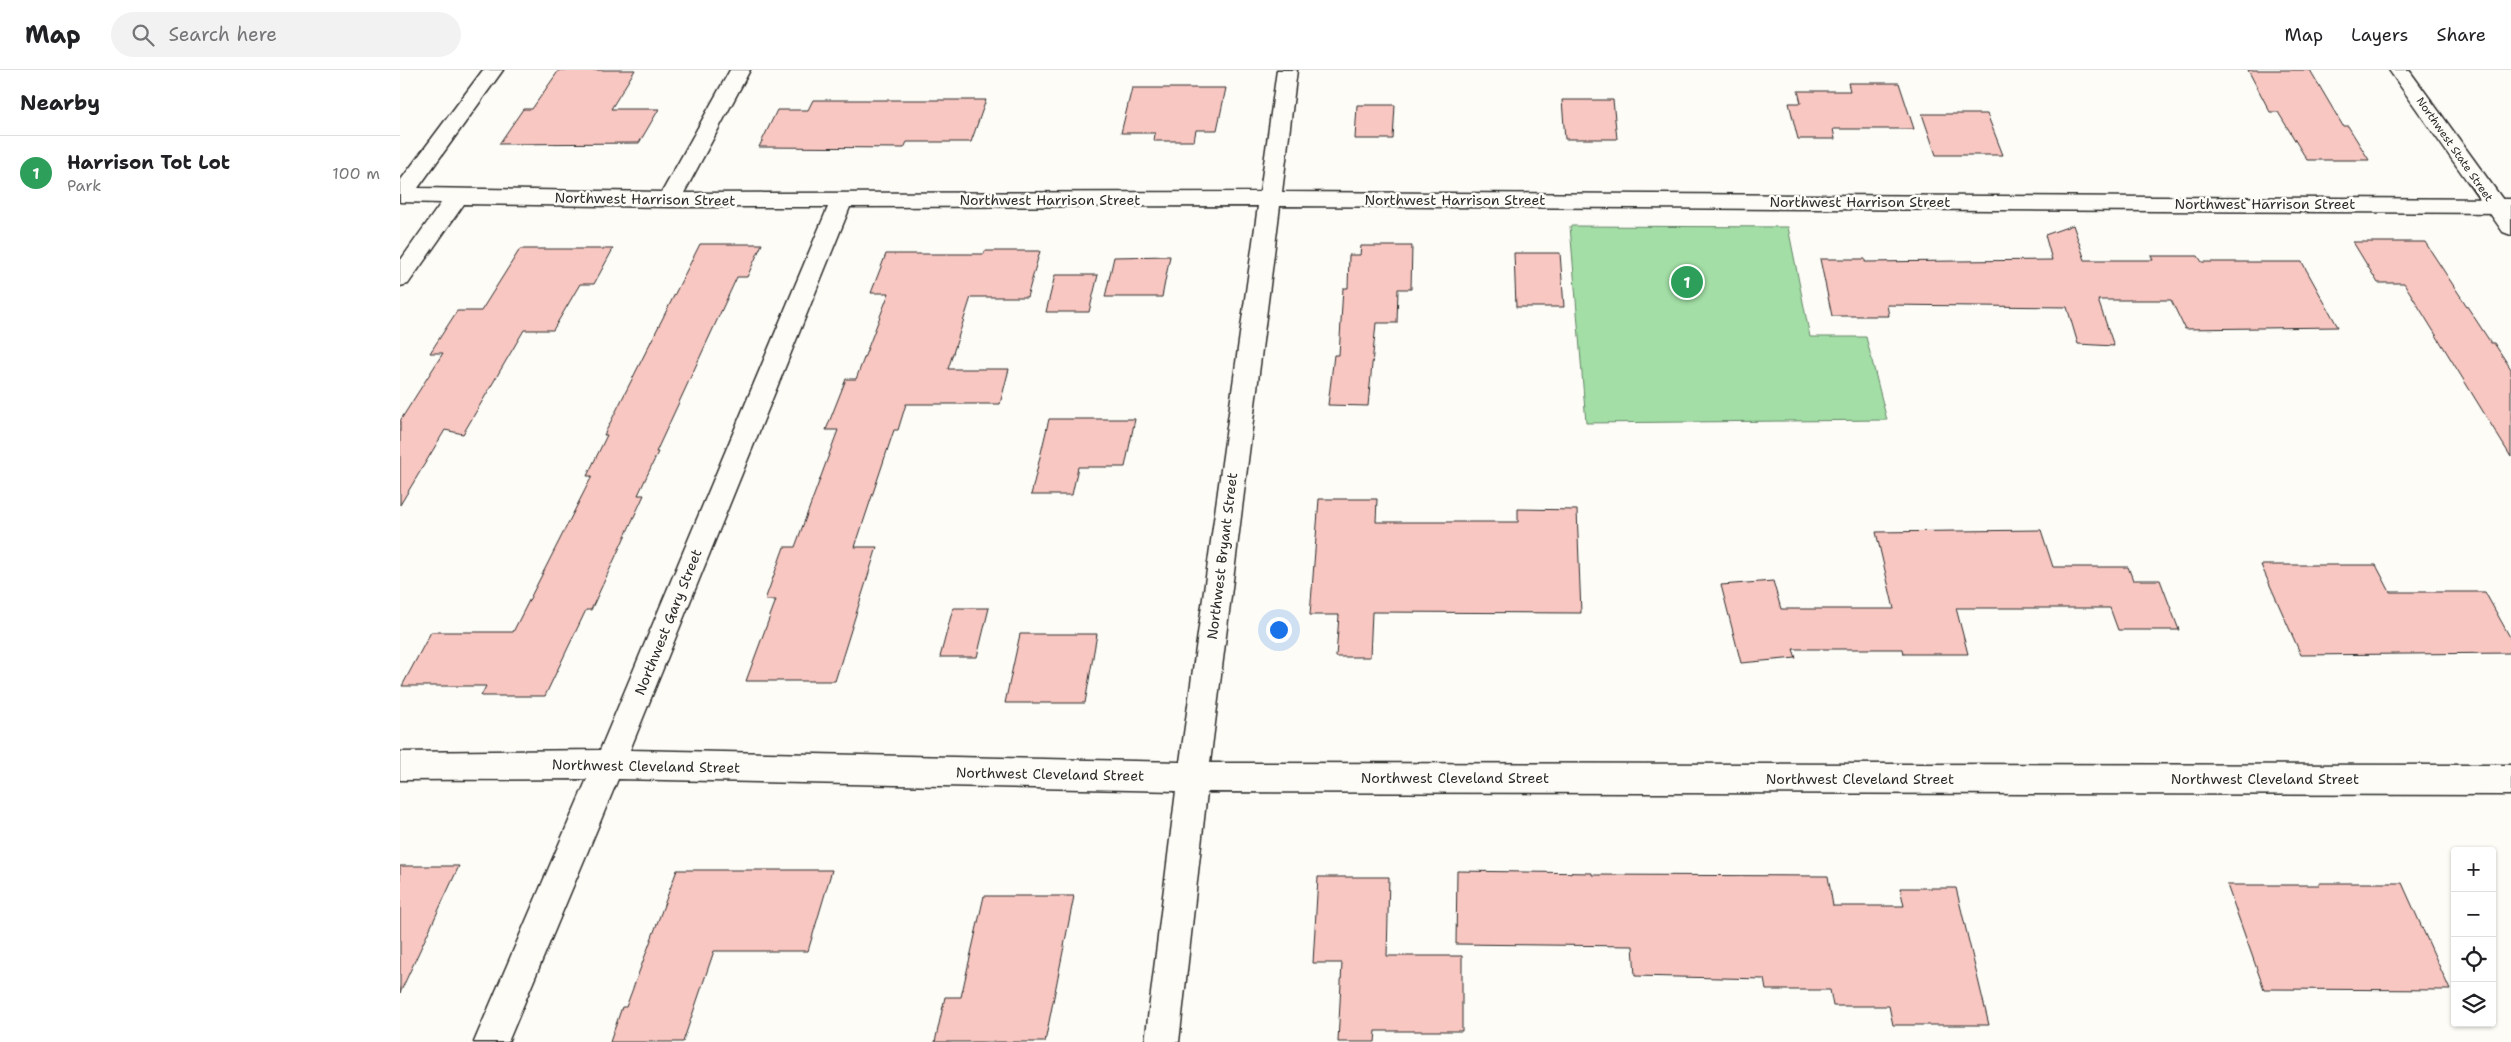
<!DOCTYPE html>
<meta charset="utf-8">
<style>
:root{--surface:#fff;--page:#f2f2f2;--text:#202124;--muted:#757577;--line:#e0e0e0;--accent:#0b8043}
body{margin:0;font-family:"Shantell Sans",sans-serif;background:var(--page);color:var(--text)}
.controls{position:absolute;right:15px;bottom:15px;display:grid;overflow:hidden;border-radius:5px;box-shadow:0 1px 4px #0004}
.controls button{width:45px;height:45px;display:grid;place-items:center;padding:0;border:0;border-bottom:1px solid var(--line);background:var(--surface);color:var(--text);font:25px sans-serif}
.you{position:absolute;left:878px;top:559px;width:18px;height:18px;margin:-12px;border:4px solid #fff;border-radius:50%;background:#1a73e8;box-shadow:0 0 0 8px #1a73e833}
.badge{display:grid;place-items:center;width:32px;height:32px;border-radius:50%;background:var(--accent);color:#fff;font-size:16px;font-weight:700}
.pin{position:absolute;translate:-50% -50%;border:2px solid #fff;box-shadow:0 1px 5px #0006}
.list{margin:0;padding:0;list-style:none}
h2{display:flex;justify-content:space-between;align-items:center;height:65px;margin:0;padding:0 20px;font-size:21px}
h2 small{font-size:16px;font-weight:400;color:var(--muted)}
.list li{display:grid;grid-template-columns:32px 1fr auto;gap:15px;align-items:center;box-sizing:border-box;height:75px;padding:0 20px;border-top:1px solid var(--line)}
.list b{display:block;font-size:19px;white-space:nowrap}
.list p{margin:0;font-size:16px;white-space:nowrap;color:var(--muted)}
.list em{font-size:16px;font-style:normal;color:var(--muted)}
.icon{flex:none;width:28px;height:28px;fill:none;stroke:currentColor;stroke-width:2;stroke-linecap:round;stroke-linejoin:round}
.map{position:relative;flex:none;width:2111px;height:972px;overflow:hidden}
header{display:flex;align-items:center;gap:30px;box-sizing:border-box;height:70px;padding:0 25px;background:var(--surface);border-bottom:1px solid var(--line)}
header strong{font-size:24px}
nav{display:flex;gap:28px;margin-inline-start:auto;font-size:18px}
.search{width:350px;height:45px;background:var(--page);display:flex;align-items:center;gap:12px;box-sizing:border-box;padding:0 18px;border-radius:28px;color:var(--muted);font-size:19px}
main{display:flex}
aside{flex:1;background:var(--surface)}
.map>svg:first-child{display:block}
</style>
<header>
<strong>Map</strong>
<div class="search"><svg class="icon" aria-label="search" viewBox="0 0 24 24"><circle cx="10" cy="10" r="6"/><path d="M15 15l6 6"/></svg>Search here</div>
<nav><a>Map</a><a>Layers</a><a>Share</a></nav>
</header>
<main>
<aside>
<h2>Nearby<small></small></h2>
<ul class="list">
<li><span class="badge" style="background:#2e9e5b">1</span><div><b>Harrison Tot Lot</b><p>Park</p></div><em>100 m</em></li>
</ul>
</aside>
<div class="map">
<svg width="2111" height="972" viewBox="0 0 2111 972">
<rect width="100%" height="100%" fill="#fdfcf7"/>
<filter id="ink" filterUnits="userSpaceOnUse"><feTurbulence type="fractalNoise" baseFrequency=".02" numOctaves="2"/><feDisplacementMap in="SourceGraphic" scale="10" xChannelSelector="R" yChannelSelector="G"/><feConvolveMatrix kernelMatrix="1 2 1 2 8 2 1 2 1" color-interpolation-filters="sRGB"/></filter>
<g filter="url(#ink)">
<path fill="#a2dea5" stroke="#668468" d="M1170,156L1388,157L1410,267H1466L1487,350L1186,353Z"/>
<g fill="#f8c7c1" stroke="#2b2b2b">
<path d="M159,0H235L211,39H259L239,73L99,74L123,39H132Z"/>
<path d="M1848,0H1910L1943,56H1948L1969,90H1907L1878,42H1870Z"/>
<path d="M1448,13H1499L1514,59H1433L1435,69H1398L1389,33H1401L1398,21H1450Z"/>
<path d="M732,18H826L817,60H796L794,71H754L755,63H721Z"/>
<path d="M413,30H586L571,72H507L504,78L359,77L377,40H408Z"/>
<path d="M1162,30H1213L1217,69H1165Z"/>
<path d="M957,35H995L993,69H955Z"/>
<path d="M1522,44H1587L1603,85H1536Z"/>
<path d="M1673,155L1685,190H1753L1751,186H1798L1802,192H1902L1938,257L1785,259L1771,230H1698L1714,276L1678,274L1667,237L1487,235L1489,246H1432L1420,189H1465V192L1652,190L1645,165Z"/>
<path d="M1953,172H2025L2091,273H2094L2111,299V387L2004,213H1978Z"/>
<path d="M300,174H362L347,207H337L256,382H258L238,425H244L191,540H186L145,626H81L86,616H2L31,562H113L192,406H187L207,365H204Z"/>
<path d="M961,176H1012L1011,219H998L997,253H976L968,336L928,335L934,285H939L943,218H948L949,185H960Z"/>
<path d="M120,179H213L194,214H180L153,260H124L63,364L45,360L0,435V351L43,283H30L57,241H81Z"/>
<path d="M585,181H640L627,227H571L548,299H609L600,334H506L498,360H494L455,477H477L435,611H346L376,530H365L384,477H395L438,360H426L446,309H456L489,223H471L486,184H584Z"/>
<path d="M1114,183H1160L1164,237H1116Z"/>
<path d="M770,186L762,227H705L714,187Z"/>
<path d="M655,205H698L689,242H646Z"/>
<path d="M649,349H735L725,397H678L672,425H631Z"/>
<path d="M919,429H977L976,452H1118V439L1177,440L1181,543L972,542L970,587H936L939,545H910Z"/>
<path d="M1641,460L1653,497H1728L1733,510H1760L1779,560H1718L1710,538H1556L1568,584H1504L1503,579H1393L1396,588L1341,593L1321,515L1373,511L1381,539H1494L1476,462Z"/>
<path d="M1861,495H1976L1990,522H2085L2111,569V583L1901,585Z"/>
<path d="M553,538H589L577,587H540Z"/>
<path d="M620,564H697L685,633H605Z"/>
<path d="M0,796H59L0,923Z"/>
<path d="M277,800H432L408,881H314L283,972H210L222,937H226Z"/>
<path d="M1057,801L1192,803V805L1428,806L1433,836H1504L1500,818H1556L1589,955H1493L1489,936H1433L1430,920H1366L1364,909L1235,906L1233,876L1056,874Z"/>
<path d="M918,807H989L987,886H1062V961H976L975,972H938L942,893H913Z"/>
<path d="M1919,813H2002L2050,920L1864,919L1827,815H1920Z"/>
<path d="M584,826H674L645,972H535L545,927H561Z"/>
</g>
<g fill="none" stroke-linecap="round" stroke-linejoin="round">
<defs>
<path id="minor" d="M83,0H103L18,118L262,122L330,0H350L284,123L860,122L877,0H897L882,122L2111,129V143L880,136L810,693L2111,695V725L807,722L779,972H745L776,721L218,709L108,972H74L187,709L0,710V682L200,680L428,137H269L64,134L8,214L0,216V191L41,133L0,132V111ZM858,136L780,692L230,680L450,137Z"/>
<path id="tertiary" d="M1989,0H2009L2111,141V165L2103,162Z"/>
</defs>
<use href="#minor" stroke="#2b2b2b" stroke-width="3"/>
<use href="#tertiary" stroke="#2b2b2b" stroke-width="3"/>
<use href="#minor" fill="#fdfcf7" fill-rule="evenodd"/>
<use href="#tertiary" fill="#fdfcf7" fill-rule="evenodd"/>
</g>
</g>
<g text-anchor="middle" stroke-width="5" stroke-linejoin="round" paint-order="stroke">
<g font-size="11" fill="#2b2b2b" stroke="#fdfcf7">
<text transform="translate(2055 79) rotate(55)" y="4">Northwest State Street</text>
</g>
<g font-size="14" fill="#2b2b2b" stroke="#fdfcf7">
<text transform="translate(245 129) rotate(1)" y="5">Northwest Harrison Street</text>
<text x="650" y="135">Northwest Harrison Street</text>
<text x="1055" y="135">Northwest Harrison Street</text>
<text x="1460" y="137">Northwest Harrison Street</text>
<text x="1865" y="139">Northwest Harrison Street</text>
<text transform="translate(822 486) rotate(-83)" y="5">Northwest Bryant Street</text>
<text transform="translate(268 552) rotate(-68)" y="5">Northwest Gary Street</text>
<text transform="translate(246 696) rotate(1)" y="5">Northwest Cleveland Street</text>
<text transform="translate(650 704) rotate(1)" y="5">Northwest Cleveland Street</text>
<text x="1055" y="713">Northwest Cleveland Street</text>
<text x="1460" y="714">Northwest Cleveland Street</text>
<text x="1865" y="714">Northwest Cleveland Street</text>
</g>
</g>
</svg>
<div class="controls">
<button>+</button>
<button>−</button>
<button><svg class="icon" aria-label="locate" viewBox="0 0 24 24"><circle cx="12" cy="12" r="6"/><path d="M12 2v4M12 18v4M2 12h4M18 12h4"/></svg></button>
<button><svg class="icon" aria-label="layers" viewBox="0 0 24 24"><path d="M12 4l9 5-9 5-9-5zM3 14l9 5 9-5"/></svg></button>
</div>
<div class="you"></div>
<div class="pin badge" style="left:1287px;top:212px;background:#2e9e5b">1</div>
</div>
</main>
